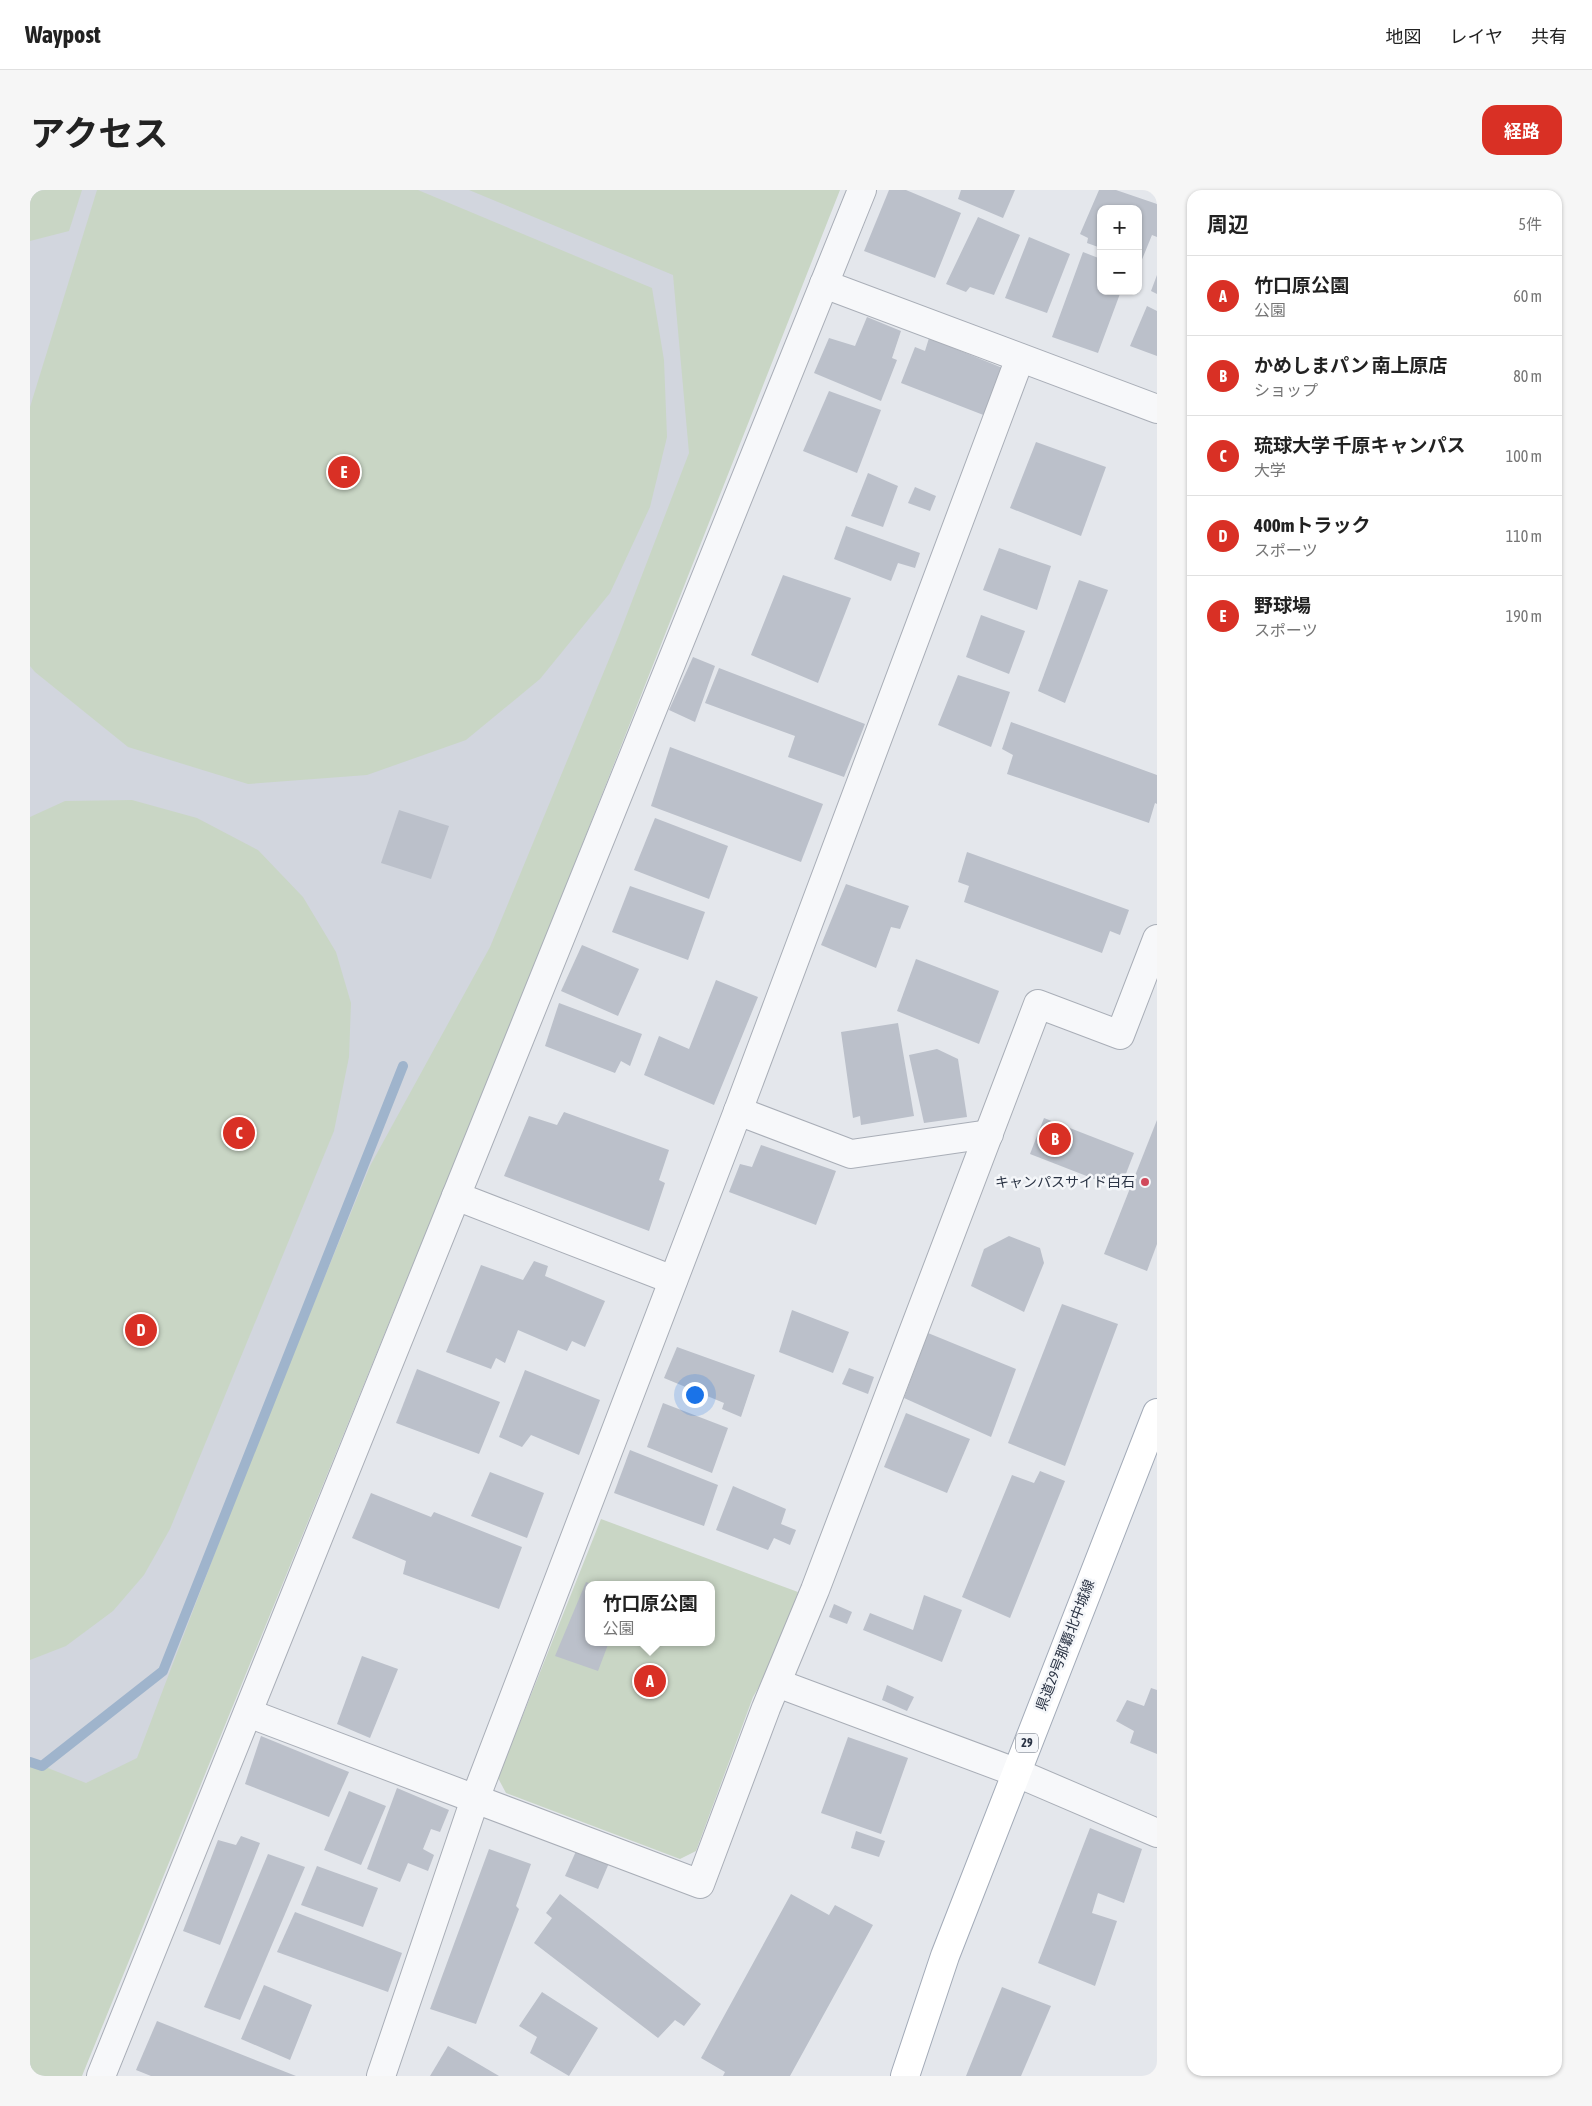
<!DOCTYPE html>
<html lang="ja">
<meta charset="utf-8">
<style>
:root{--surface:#fff;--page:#f6f6f6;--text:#222;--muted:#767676;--line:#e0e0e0;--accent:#d93025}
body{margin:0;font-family:"Asap Condensed","Noto Sans JP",sans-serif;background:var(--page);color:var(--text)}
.controls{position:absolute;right:15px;top:15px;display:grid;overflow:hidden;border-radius:10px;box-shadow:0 1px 4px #0004}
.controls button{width:45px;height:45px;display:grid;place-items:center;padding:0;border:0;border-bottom:1px solid var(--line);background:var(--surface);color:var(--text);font:25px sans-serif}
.you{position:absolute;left:664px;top:1204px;width:18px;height:18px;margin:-12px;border:4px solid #fff;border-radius:50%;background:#1a73e8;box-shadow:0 0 0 8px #1a73e833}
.badge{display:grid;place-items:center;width:32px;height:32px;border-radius:50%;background:var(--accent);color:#fff;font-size:16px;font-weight:700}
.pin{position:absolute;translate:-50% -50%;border:2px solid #fff;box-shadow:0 1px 5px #0006}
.popup{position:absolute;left:555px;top:1391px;width:130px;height:65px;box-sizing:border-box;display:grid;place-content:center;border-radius:10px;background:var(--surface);filter:drop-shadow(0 1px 4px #0005);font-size:16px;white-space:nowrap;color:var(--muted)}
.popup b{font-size:19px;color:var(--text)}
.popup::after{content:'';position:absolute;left:50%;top:100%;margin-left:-10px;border:10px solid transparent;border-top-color:var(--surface)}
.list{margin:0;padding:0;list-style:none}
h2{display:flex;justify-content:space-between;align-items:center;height:65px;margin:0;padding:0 20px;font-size:21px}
h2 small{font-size:16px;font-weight:400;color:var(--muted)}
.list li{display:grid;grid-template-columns:32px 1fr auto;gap:15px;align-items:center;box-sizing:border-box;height:80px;padding:0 20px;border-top:1px solid var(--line)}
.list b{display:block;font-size:19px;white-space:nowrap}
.list p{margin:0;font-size:16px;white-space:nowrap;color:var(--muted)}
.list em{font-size:16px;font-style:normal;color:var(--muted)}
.map{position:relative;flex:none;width:1127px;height:1886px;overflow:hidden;border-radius:15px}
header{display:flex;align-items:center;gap:30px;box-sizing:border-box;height:70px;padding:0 25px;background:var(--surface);border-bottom:1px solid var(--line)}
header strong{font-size:24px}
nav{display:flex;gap:28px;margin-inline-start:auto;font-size:18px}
.intro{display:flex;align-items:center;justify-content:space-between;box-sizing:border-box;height:120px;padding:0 30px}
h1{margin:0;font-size:35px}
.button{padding:12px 22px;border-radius:15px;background:var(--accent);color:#fff;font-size:18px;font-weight:700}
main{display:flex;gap:30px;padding:0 30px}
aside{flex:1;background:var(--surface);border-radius:15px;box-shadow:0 1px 4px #0004}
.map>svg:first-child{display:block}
</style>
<header>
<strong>Waypost</strong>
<nav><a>地図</a><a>レイヤ</a><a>共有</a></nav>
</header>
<div class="intro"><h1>アクセス</h1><a class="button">経路</a></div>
<main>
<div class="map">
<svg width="1127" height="1886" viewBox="0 0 1127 1886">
<rect width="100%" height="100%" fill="#e4e7ec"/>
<path fill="#d2d6de" d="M0,0H800L0,1886Z"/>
<g fill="#c9d6c5" fill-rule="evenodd">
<path d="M0,0H52L39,41L0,51Z"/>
<path d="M67,0H388L622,98L634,170L637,247L620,317L580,403L510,489L436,550L337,585L218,594L98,557L5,482L0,476V217Z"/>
<path d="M439,0H810L504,777L52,1886H0V1571L56,1593L107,1568L226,1255L340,976L460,757L587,450L659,263L643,85Z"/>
<path d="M102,610L167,628L228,660L273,707L306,762L321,813L319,867L304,941L140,1339L114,1385L83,1421L36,1456L0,1470V627L35,611Z"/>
<path d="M571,1329L768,1402L742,1474L723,1507L666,1661L650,1669L476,1603L468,1588ZM559,1395H681V1452H559Z"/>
</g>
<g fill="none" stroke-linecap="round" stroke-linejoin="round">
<path stroke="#9fb4cc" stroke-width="10" d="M0,1572L12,1576L133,1481L373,876"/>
</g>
<g fill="#bbc0ca">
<path d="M859,0H876L931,23L905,88L834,61Z"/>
<path d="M931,0H985L973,28L928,9Z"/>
<path d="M1069,0H1086L1127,14V47L1122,45L1111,72L1108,71V19H1071V58L1057,53L1058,48L1050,44Z"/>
<path d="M948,27L990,45L964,105L940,97L936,102L916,94Z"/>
<path d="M999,47L1040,64L1017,123L975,108Z"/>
<path d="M1053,62L1071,69V101H1091L1068,163L1022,147Z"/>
<path d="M1127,85V104L1121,101Z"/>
<path d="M1117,116L1127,121V166L1100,156Z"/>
<path d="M837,127L871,141L862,168L867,170L851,211L784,183L799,148L825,156Z"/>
<path d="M899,148L975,179L956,226L871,193L885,157L895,161Z"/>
<path d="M799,201L851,220L827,283L773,261Z"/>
<path d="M1006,252L1076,277L1051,346L980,318Z"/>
<path d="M838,283L868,296L853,337L821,326Z"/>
<path d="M885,297L906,306L900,321L878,313Z"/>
<path d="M816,336L890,363L885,378L868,373L861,391L804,369Z"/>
<path d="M969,358L1021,376L1007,420L953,400Z"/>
<path d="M753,385L821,408L788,493L721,465Z"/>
<path d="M1049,390L1078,400L1035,513L1008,501Z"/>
<path d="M951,425L995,441L979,484L936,467Z"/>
<path d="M663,467L685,476L665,532L639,520Z"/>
<path d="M689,478L835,534L814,587L758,567L765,546L675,513Z"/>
<path d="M928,485L980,502L961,557L908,535Z"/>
<path d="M981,532L1127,585V614L1125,613L1119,633L977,584L983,565L972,559Z"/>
<path d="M640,557L793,614L771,672L621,616Z"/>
<path d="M369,620L419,636L401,689L351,673Z"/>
<path d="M625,628L698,656L679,709L604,680Z"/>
<path d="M937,662L1099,720L1090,745L1080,741L1072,763L934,712L939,696L928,692Z"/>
<path d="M816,694L879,716L870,739L861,737L846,778L791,755Z"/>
<path d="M600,696L675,722L658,770L582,742Z"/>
<path d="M552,755L609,779L588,826L531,801Z"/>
<path d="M886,769L969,801L949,854L867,821Z"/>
<path d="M686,790L728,807L684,915L614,885L629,846L659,859Z"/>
<path d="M529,813L612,844L600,876L591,871L585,883L515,856Z"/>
<path d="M868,833L884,926L831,935L830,926L823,928L811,842Z"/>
<path d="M907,859L928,869L937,927L894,933L879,865Z"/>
<path d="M534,922L639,960L629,990L635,993L619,1041L474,986L499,926L527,935Z"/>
<path d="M1014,928L1104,963L1090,999L1000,964Z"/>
<path d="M1127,930V1054L1117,1081L1074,1064Z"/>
<path d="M731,955L806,981L786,1035L699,1002L710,974L722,977Z"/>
<path d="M979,1046L1010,1058L1014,1073L994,1122L941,1096L954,1059Z"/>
<path d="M504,1071L518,1076L515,1086L575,1111L555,1157L542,1151L537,1161L488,1140L475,1173L466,1168L461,1179L416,1162L451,1075L493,1090Z"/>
<path d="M1032,1114L1088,1134L1035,1276L978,1253Z"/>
<path d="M762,1120L819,1142L803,1183L749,1162Z"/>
<path d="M898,1143L986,1179L961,1247L874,1208Z"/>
<path d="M647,1157L725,1185L711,1227L692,1219L694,1213L634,1188Z"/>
<path d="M819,1178L844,1187L838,1204L812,1194Z"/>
<path d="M387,1179L470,1212L449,1264L366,1233Z"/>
<path d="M495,1180L570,1210L549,1265L501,1245L492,1257L469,1247Z"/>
<path d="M633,1213L698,1238L682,1283L617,1257Z"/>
<path d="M876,1223L940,1249L917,1303L854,1277Z"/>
<path d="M600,1260L688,1295L674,1336L584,1303Z"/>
<path d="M1010,1281L1035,1291L980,1428L932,1407L982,1285L1004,1293Z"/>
<path d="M460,1282L514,1303L497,1348L441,1326Z"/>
<path d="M703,1296L756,1319L751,1334L766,1340L760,1355L744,1348L738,1360L686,1340Z"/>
<path d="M341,1303L401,1327L404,1322L492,1357L469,1419L373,1384L376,1371L322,1348Z"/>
<path d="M556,1392L559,1393V1452H579L568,1481L525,1466Z"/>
<path d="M894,1405L932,1420L912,1472L833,1440L840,1423L883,1440Z"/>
<path d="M804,1414L822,1422L817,1434L799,1427Z"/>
<path d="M332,1466L368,1479L340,1548L307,1534Z"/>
<path d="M857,1495L884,1507L877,1521L852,1510Z"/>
<path d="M1121,1498L1127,1500V1564L1100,1553L1104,1541L1086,1531L1097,1510L1114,1516Z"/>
<path d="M231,1546L319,1582L299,1627L215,1594Z"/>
<path d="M818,1547L878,1568L851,1644L791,1623Z"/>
<path d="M367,1598L419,1620L410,1642L401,1639L393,1659L404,1665L398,1681L378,1673L370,1692L337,1679Z"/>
<path d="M319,1601L356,1616L331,1675L294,1660Z"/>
<path d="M1060,1638L1112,1659L1094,1713L1068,1703L1062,1723L1087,1731L1065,1796L1008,1773Z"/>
<path d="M826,1641L855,1651L849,1667L821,1658Z"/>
<path d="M211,1646L230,1653L190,1755L153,1741L188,1650L206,1655Z"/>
<path d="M459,1659L501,1674L486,1716L489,1719L446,1834L400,1819Z"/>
<path d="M547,1659L579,1673L568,1699L535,1686Z"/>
<path d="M238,1664L275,1677L210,1830L174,1817Z"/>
<path d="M287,1676L348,1698L333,1737L271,1715Z"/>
<path d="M530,1704L671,1814L654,1836L645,1830L628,1848L504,1753L522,1728L516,1723Z"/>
<path d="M761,1704L799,1725L805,1715L843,1735L760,1886H693L695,1882L671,1868Z"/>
<path d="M265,1722L372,1763L358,1802L247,1762Z"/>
<path d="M234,1795L282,1815L260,1870L211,1849Z"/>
<path d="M972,1797L1021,1816L991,1886H936Z"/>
<path d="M512,1802L568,1838L539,1886L500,1863L507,1847L489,1836Z"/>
<path d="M127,1831L266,1886H121L106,1880Z"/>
<path d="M418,1856L469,1886H400Z"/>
</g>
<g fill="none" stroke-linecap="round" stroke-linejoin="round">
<defs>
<g id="minor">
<path d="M794,94L1127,219"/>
<path d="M708,921L821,964L959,944"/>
<path d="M426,1006L643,1090"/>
<path d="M747,1493L985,1582L1127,1643"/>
<path d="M218,1523L670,1694L736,1518L785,1400L1008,814L1090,845L1127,749"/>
<path d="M71,1886L832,0"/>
<path d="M351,1886L445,1609L708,921L990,168"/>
</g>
<path id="primary" d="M875,1886L915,1766L1127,1223"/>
</defs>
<use href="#minor" stroke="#a9aeb7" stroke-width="30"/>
<use href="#primary" stroke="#a3abb8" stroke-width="30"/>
<use href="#minor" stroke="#f7f8fa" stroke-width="28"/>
<use href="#primary" stroke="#fff" stroke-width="28"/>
</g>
<circle fill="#d1495b" stroke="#f4f6f9" stroke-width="2" cx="1115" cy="992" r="5"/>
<g text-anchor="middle" stroke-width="5" stroke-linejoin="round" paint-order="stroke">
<rect fill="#f4f6f9" stroke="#676e7b" stroke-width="1" x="986" y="1543.5" width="22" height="19" rx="4"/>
<g font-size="12" font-weight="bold" fill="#2b3445">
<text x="997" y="1557">29</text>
</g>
<g font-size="14" fill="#2b3445" stroke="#f4f6f9" text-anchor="end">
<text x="1105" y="997">キャンパスサイド白石</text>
</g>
<g font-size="14" fill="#2b3445" stroke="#f4f6f9">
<text transform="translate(1035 1455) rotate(-69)" y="5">県道29号那覇北中城線</text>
</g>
</g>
</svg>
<div class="controls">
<button>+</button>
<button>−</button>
</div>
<div class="you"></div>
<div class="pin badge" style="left:620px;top:1491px">A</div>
<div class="popup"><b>竹口原公園</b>公園</div>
<div class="pin badge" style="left:1025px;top:949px">B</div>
<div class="pin badge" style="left:209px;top:943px">C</div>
<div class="pin badge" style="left:111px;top:1140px">D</div>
<div class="pin badge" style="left:314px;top:282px">E</div>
</div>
<aside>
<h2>周辺<small>5件</small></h2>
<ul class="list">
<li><span class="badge">A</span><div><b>竹口原公園</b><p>公園</p></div><em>60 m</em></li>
<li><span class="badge">B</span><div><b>かめしまパン 南上原店</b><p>ショップ</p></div><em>80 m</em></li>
<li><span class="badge">C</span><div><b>琉球大学 千原キャンパス</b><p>大学</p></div><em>100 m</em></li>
<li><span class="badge">D</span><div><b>400mトラック</b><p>スポーツ</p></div><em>110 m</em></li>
<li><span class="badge">E</span><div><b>野球場</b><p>スポーツ</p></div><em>190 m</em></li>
</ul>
</aside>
</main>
